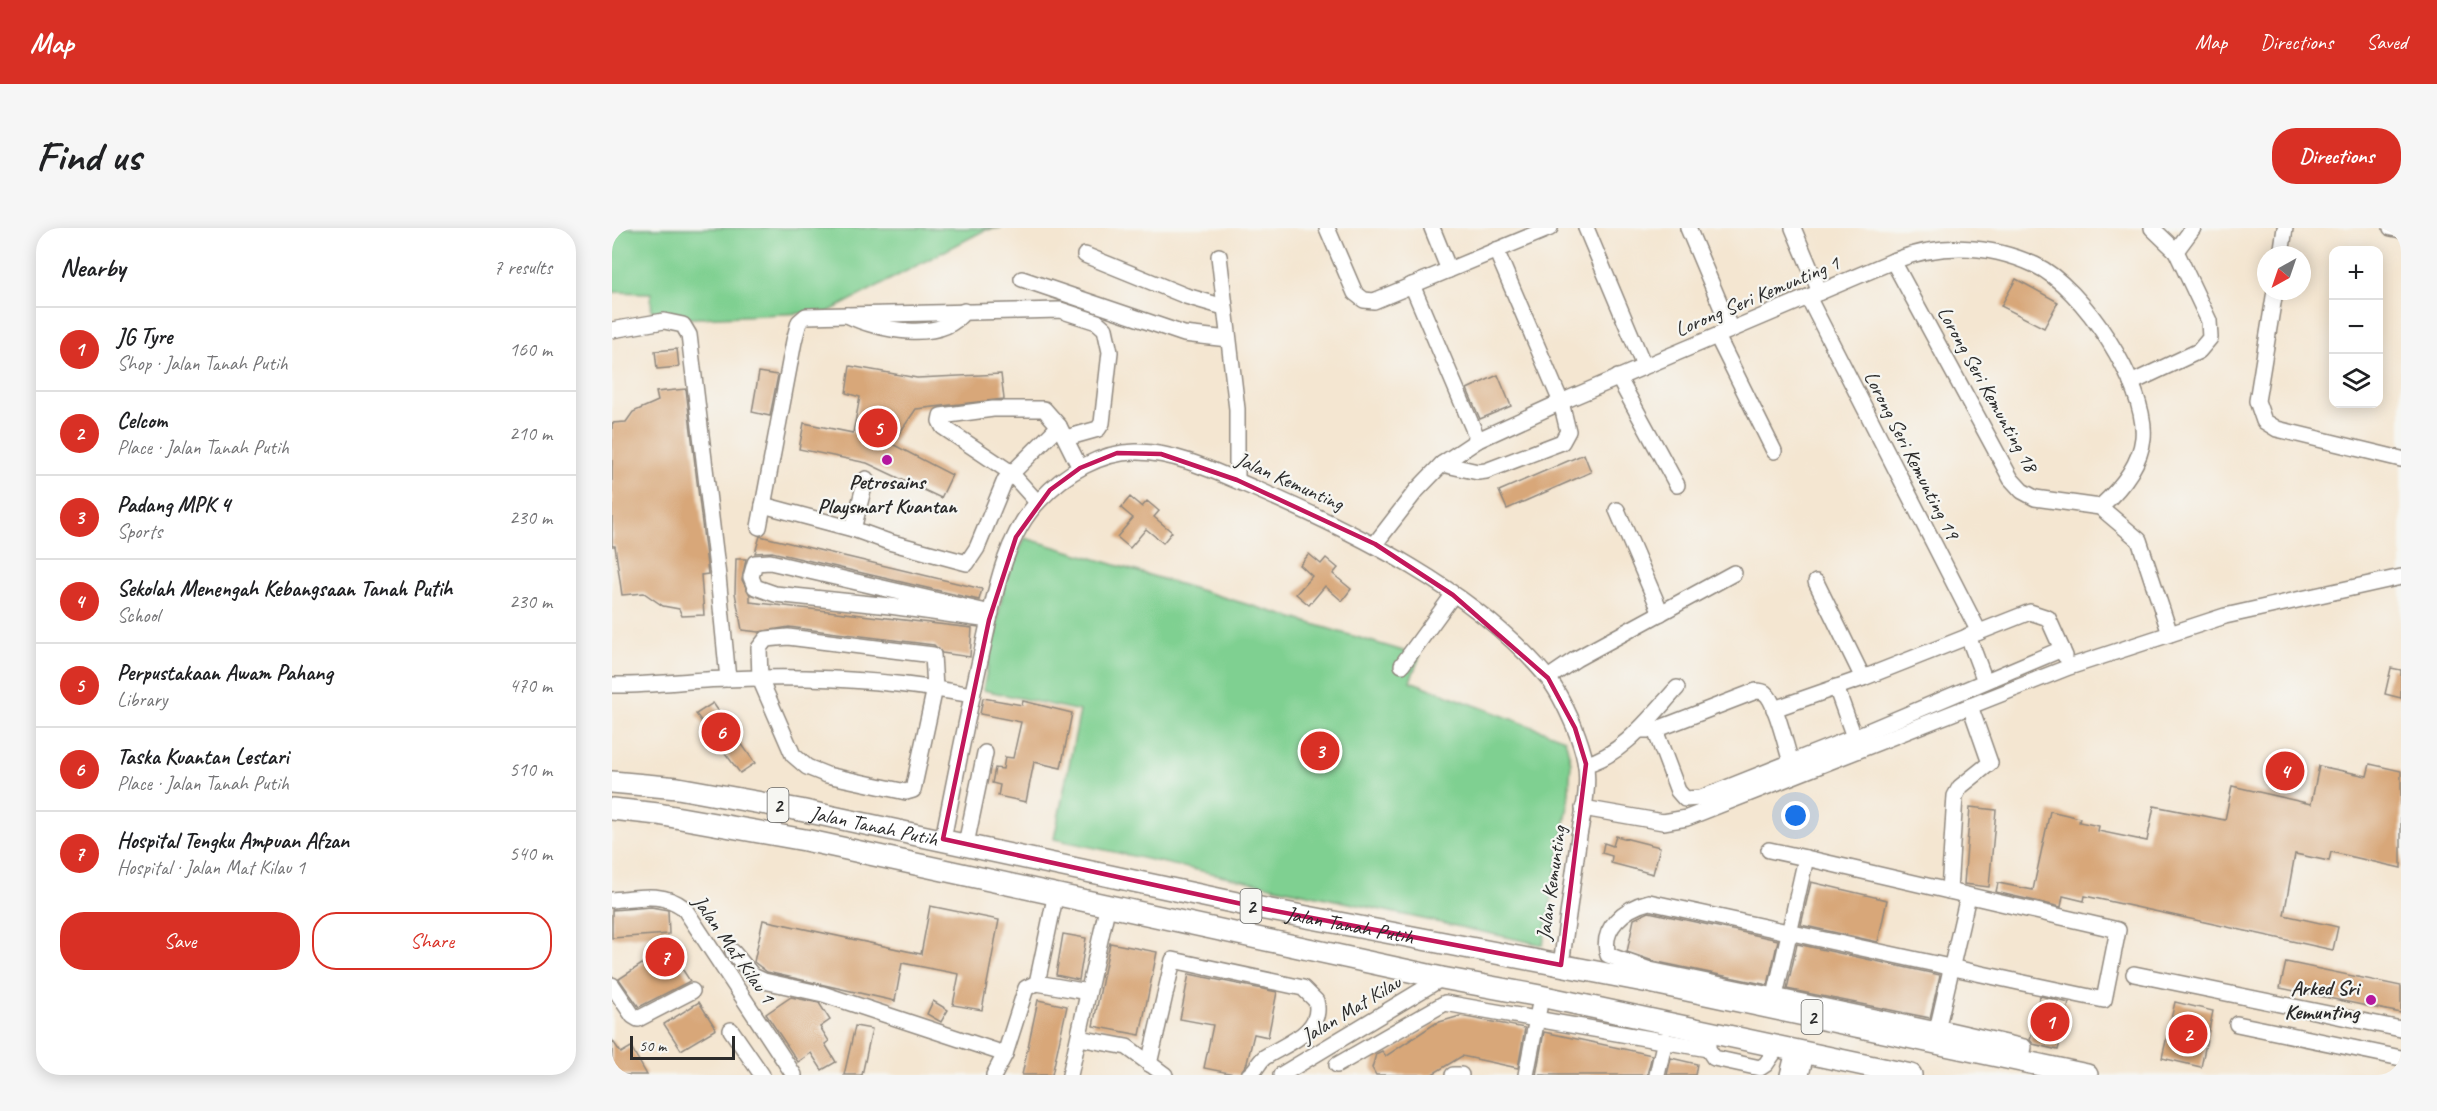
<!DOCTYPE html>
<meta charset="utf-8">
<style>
:root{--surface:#fff;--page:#f6f6f6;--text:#202124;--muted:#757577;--line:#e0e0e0;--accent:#d93025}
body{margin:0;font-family:Caveat,sans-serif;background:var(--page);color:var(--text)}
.controls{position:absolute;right:18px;top:18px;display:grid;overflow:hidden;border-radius:12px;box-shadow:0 3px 15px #0003}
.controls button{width:54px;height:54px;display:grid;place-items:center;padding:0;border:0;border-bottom:2px solid var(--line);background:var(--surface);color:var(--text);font:30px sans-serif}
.compass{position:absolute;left:1645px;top:18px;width:54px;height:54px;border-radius:50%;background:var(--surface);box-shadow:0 3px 15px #0003;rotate:220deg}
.scale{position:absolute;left:18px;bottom:15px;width:105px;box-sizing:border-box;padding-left:6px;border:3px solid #2b2b2b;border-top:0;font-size:16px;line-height:21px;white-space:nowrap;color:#2b2b2b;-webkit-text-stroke:4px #f6f6f2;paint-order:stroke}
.you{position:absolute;left:1184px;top:588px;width:21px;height:21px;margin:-15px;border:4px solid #fff;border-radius:50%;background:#1a73e8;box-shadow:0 0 0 9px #1a73e833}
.badge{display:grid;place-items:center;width:39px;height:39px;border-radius:50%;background:var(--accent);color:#fff;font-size:20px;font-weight:700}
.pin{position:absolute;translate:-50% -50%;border:3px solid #fff;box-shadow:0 2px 6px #0006}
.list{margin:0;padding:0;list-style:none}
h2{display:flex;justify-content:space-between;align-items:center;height:78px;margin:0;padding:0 24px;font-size:26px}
h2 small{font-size:20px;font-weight:400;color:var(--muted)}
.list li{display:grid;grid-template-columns:39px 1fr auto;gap:18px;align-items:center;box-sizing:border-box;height:84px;padding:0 24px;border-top:2px solid var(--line)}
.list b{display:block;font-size:22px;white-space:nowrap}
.list p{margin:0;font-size:20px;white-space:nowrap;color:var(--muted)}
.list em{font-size:20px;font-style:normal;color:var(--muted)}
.actions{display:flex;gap:12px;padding:18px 24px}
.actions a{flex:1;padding:14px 0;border:2px solid var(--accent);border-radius:24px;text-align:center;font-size:21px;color:var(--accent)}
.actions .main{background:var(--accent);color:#fff}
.icon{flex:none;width:33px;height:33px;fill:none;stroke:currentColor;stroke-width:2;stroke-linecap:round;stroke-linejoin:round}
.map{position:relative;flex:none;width:1789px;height:847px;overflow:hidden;border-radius:24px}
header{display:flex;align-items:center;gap:36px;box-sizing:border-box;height:84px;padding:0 30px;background:var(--accent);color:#fff}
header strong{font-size:28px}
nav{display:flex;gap:33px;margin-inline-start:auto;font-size:21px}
.intro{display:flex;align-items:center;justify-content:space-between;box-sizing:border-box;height:144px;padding:0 36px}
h1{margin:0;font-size:42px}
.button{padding:15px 27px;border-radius:24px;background:var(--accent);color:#fff;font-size:21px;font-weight:700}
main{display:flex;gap:36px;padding:0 36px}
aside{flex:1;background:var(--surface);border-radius:24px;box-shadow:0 3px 15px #0003}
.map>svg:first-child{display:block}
</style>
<header>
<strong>Map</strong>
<nav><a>Map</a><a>Directions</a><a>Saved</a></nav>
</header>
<div class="intro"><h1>Find us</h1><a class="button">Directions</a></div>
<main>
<aside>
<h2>Nearby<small>7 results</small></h2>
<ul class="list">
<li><span class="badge">1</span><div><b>JG Tyre</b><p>Shop · Jalan Tanah Putih</p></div><em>160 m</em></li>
<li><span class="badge">2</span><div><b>Celcom</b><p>Place · Jalan Tanah Putih</p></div><em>210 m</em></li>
<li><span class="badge">3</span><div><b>Padang MPK 4</b><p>Sports</p></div><em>230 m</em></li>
<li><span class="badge">4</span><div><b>Sekolah Menengah Kebangsaan Tanah Putih</b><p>School</p></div><em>230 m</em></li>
<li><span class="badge">5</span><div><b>Perpustakaan Awam Pahang</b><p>Library</p></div><em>470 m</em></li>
<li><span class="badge">6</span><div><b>Taska Kuantan Lestari</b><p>Place · Jalan Tanah Putih</p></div><em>510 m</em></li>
<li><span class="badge">7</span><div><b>Hospital Tengku Ampuan Afzan</b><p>Hospital · Jalan Mat Kilau 1</p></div><em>540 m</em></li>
</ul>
<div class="actions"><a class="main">Save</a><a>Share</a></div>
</aside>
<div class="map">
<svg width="1789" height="847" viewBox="0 0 1789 847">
<rect width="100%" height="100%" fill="#f6f6f2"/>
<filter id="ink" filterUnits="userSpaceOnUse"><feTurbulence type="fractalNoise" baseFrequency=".0167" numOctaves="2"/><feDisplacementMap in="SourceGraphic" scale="12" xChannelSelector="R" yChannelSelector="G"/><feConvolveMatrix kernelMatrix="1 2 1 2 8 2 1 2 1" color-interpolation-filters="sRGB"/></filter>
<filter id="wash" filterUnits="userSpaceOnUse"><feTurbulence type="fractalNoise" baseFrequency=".008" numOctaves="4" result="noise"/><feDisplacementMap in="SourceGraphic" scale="24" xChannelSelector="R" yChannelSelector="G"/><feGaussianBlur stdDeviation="1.35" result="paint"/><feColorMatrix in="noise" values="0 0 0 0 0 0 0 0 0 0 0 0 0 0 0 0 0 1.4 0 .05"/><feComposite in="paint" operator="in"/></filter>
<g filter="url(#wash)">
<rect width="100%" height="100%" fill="#f4e6d1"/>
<g fill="#7fd091" stroke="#557e5e" stroke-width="1.5">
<path d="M0,0H389L373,2L216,84L40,92L39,65L0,64Z"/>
<path d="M413,310L808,428L798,453L953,511L959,535L956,578L931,717L442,611L468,483L371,462L393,354Z"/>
</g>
<g id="blocks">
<g fill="#d8a779">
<path d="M1404,51L1446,74L1432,100L1389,78Z"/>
<path d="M65,121L67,139L45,141L43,123Z"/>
<path d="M238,138L305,150L389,146L392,171L304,181L280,216L340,247L329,270L255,235L187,221L192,195L241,205L248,169L234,165Z"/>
<path d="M147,144L166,147L158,188L140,184Z"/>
<path d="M886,147L899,178L868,191L855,161Z"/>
<path d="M74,161L96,346L89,347L92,387L70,388L67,381L51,378L32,365L10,367L3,318H0V195L14,194L21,184L46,173L44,164Z"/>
<path d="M972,226L979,244L895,281L887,263Z"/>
<path d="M518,269L530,279L535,273L547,283L542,289L560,304L551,315L534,301L518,320L505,309L521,290L509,280Z"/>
<path d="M148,308L370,361L367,372L160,324L143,325Z"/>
<path d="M697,326L709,336L714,330L726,340L721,346L739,361L730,373L713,358L697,377L684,366L700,348L688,337Z"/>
<path d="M124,331H134L130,352L138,367V374L360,400L358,429L330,425L322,417L177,399L147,404L130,402L123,365Z"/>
<path d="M1779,440L1789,442V470L1773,466Z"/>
<path d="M371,470L410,477L411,473L460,485L449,540L422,534L414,574L386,568L388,557L380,555L383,540L391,541L393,529L401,530L409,494L368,486Z"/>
<path d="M101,475L143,535L128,545L84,486Z"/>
<path d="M1758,536L1789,543V640L1719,624L1717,633L1683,626L1672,687L1726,699L1721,722L1473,668L1472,673L1451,668L1449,679L1384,664L1386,655L1421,662L1438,583L1468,590L1467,594L1487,598L1486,603L1535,613L1542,578L1613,592L1620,558L1699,576L1707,538L1755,548Z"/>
<path d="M1358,579L1384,582L1377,659L1352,656Z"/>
<path d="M1004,608L1048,619L1041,646L999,635L1000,628L990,625L992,615L1001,618Z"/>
<path d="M1199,654L1275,672L1266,714L1189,697Z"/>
<path d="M318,678L387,692L370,782L341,777L347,746L290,735L283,773L155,744L142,734L151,692L309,726Z"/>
<path d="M39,679L56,682L57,706L0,710V682Z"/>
<path d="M1037,684L1166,712L1156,757L1041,733L1015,724L1022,691Z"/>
<path d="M451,706L474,710L467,752L444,747Z"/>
<path d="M498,715L545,724L528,807L481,798Z"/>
<path d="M1185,716L1328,747L1318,790L1175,761Z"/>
<path d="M56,719L78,753L27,779L7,751Z"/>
<path d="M1674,734L1789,758V785L1668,760Z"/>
<path d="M577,746L665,764L656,809L642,806L635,835L627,847L592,840L601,797L568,791Z"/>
<path d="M1428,768L1457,775L1446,822L1421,816L1418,812Z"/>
<path d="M179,769L207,775L218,792L208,799L217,813L213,816L224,834L210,842L199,825L186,834L154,786Z"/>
<path d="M426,772L455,778L440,847H410Z"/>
<path d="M321,773L336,782L329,794L315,786Z"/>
<path d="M87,774L104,801L69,822L52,796Z"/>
<path d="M1563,774L1601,783L1589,839L1550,830Z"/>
<path d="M848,788L913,800L906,840L850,828L819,847H764L760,840L764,826L770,823L774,828L824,795Z"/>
<path d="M243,798L260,801L250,847H232Z"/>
<path d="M932,804L1040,827L1035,847H924Z"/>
<path d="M0,812L9,825L19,819L35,847H0Z"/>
<path d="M1059,830L1085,836L1083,847H1055Z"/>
</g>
</g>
</g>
<g filter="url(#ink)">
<use href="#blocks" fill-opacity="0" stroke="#90887e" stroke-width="1.5"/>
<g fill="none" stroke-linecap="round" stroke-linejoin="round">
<defs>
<g id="minor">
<path d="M715,0L743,65L752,72L762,73L938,0"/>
<path d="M820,0L837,42"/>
<path d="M974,0L1032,138"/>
<path d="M1076,0L1119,102"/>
<path d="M1181,0L1208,64"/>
<path d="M1779,0L1789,2"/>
<path d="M1564,23L1581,0"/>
<path d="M473,27L574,68L612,79"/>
<path d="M1669,27L1673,0"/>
<path d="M607,28L625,181V252"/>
<path d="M1281,33L1399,251L1410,263L1423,270L1488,279L1527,312L1558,406"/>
<path d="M410,51L572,106L616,111"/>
<path d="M800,57L866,212"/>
<path d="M1663,63L1645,173L1652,193L1665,201L1789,231"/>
<path d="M1196,69L1367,404"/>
<path d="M235,87C265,102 330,116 352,83"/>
<path d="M0,102L52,93L71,97L77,107L106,348L116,451"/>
<path d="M1105,108L1162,223"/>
<path d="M1006,149L1065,257"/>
<path d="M1519,155L1587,123L1598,110L1597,93L1564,23L1540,0"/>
<path d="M830,236L866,244L874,243L950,214L956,203L949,174L884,22"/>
<path d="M425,274L398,244L331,199L328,193L329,188L381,181H432L447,198L468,240"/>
<path d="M151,277L241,301L277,314L355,335L365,320L393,252L447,198"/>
<path d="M1005,282L1049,385"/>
<path d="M147,299L182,113L187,94L194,88L448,82L485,94L493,101L498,124L490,195L486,201L454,210"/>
<path d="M241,301L254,251"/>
<path d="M763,316L804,263L830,236L866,212L949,174L1281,33C1328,15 1377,16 1423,37C1470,58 1536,159 1531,210C1528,238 1507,262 1488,279"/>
<path d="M1204,354L1251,450"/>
<path d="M377,392L278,378L163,366L143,359L139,349L143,335L158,334L379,385"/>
<path d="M1356,408L1373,453"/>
<path d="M176,409L321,427L323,460L301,562L294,564L215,547L195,539L181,527L148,451L147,420L154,411Z"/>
<path d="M790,437L841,367"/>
<path d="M936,450L964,431L1122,345"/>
<path d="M0,457C38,458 76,452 114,451C196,447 280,452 360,467"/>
<path d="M1224,459L1242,509"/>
<path d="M1162,481L1251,450L1418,384L1436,390L1453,428"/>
<path d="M1027,502H1043L1144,463C1147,463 1150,463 1153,465C1164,473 1174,520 1179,534"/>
<path d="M1043,502L1066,563L1073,571L1089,570L1242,509L1450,421"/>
<path d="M974,536C1011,527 1040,487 1065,460"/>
<path d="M971,580L1051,594L1075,590L1457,439L1613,388L1789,349"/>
<path d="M331,611C343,550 355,489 369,428C381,377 390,310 428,272C452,246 489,223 526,224C568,225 606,245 644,261C745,305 862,362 935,449C946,462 955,482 962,498C966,508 971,522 973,533C978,556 971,585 967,608C961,651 955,694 949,737"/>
<path d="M354,616L373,525"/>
<path d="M1157,622L1194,630L1506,702L1492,772C1340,740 1188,707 1037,674C1012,680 988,701 996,727L1038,742L1325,802L1356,668"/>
<path d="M1337,663L1343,568L1348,559L1378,535L1358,478"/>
<path d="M444,665L425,755L476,764"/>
<path d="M0,672C25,670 51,663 72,680L182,847"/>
<path d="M121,724L141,748L152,753L211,766L393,826"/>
<path d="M1522,746L1789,801"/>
<path d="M0,757L21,788L26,791L80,763"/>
<path d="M1163,768L1194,630"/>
<path d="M1625,796L1789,830"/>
<path d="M119,802L150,847"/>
<path d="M467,810L515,819L553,847"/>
<path d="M1096,813V821L1102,830L1148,840L1154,836L1165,820"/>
<path d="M1330,817L1333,801L1412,819L1409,833"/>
<path d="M537,836L561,732L691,760L704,773C712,804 673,816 653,829C646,834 645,842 637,847"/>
<path d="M725,837L833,775L1096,821"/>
<path d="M382,847L393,826L414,760L425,755"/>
<path d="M458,847L496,676"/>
<path d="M669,847L830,750"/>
<path d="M841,847H849"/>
<path d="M914,847L927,780"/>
<path d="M1045,847L1053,812"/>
<path d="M1176,847L1182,823"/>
<path d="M1189,847L1194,826"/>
</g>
<g id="highway">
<path id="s1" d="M0,554L66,560L188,582L653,681L1037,754L1475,847"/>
<path d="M0,581L46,586L193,612L830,750L928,768L1299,847"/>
</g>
</defs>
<use href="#minor" stroke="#90887e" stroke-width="18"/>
<use href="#highway" stroke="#90887e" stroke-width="24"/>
<use href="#minor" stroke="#fff" stroke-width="15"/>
<use href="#highway" stroke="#fff" stroke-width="21"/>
</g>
</g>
<path fill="none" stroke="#c2185b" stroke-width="4.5" stroke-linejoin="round" d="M505,225L549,226L625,252L763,316L841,367L936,450L963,500L974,536L949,737L653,681L331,611L377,392L404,309L438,262L468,240Z"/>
<g fill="#b5179e" stroke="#f6f6f2" stroke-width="2">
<circle cx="275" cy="232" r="6"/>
<circle cx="1759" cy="772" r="6"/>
</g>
<g text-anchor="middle" stroke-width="4.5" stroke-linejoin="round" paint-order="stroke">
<g fill="#f6f6f2" stroke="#686867" stroke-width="1.5">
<rect x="155.5" y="560" width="21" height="34" rx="4.5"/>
<rect x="628.5" y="661" width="21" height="34" rx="4.5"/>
<rect x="1189.5" y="772" width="21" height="34" rx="4.5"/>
</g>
<g font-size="20" font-weight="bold" fill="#2b2b2b">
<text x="166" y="584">2</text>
<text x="639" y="685">2</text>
<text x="1200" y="796">2</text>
</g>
<g font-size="21" fill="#2b2b2b" stroke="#f6f6f2">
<text transform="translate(1145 68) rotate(-23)" y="7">Lorong Seri Kemunting 1</text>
<text transform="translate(1376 161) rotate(61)" y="7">Lorong Seri Kemunting 18</text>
<text transform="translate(1300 227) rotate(63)" y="7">Lorong Seri Kemunting 19</text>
<text transform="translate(678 253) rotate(24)" y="7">Jalan Kemunting</text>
<text dy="7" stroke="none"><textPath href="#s1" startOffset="266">Jalan Tanah Putih</textPath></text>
<text transform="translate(939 655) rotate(-82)" y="7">Jalan Kemunting</text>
<text dy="7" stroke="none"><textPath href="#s1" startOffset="752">Jalan Tanah Putih</textPath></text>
<text transform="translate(122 721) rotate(55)" y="7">Jalan Mat Kilau 1</text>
<text transform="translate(739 781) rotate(-31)" y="7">Jalan Mat Kilau</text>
</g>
<g font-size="21" font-weight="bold" fill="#2b2b2b" stroke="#f6f6f2">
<text x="275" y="261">Petrosains<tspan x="275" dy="24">Playsmart Kuantan</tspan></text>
<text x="1747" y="767" text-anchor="end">Arked Sri<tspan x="1747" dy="24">Kemunting</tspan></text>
</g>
</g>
</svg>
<div class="controls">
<button>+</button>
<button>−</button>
<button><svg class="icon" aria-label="layers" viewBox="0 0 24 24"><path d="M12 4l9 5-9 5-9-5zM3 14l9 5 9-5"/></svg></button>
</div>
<svg class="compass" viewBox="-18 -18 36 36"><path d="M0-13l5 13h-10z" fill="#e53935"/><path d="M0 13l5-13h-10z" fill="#757577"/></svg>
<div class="scale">50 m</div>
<div class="you"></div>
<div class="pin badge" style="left:1438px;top:794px">1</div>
<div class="pin badge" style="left:1576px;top:806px">2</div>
<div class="pin badge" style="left:708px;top:523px">3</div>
<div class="pin badge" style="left:1673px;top:543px">4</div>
<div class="pin badge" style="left:266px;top:200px">5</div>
<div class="pin badge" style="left:109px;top:504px">6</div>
<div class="pin badge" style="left:53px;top:729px">7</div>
</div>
</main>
